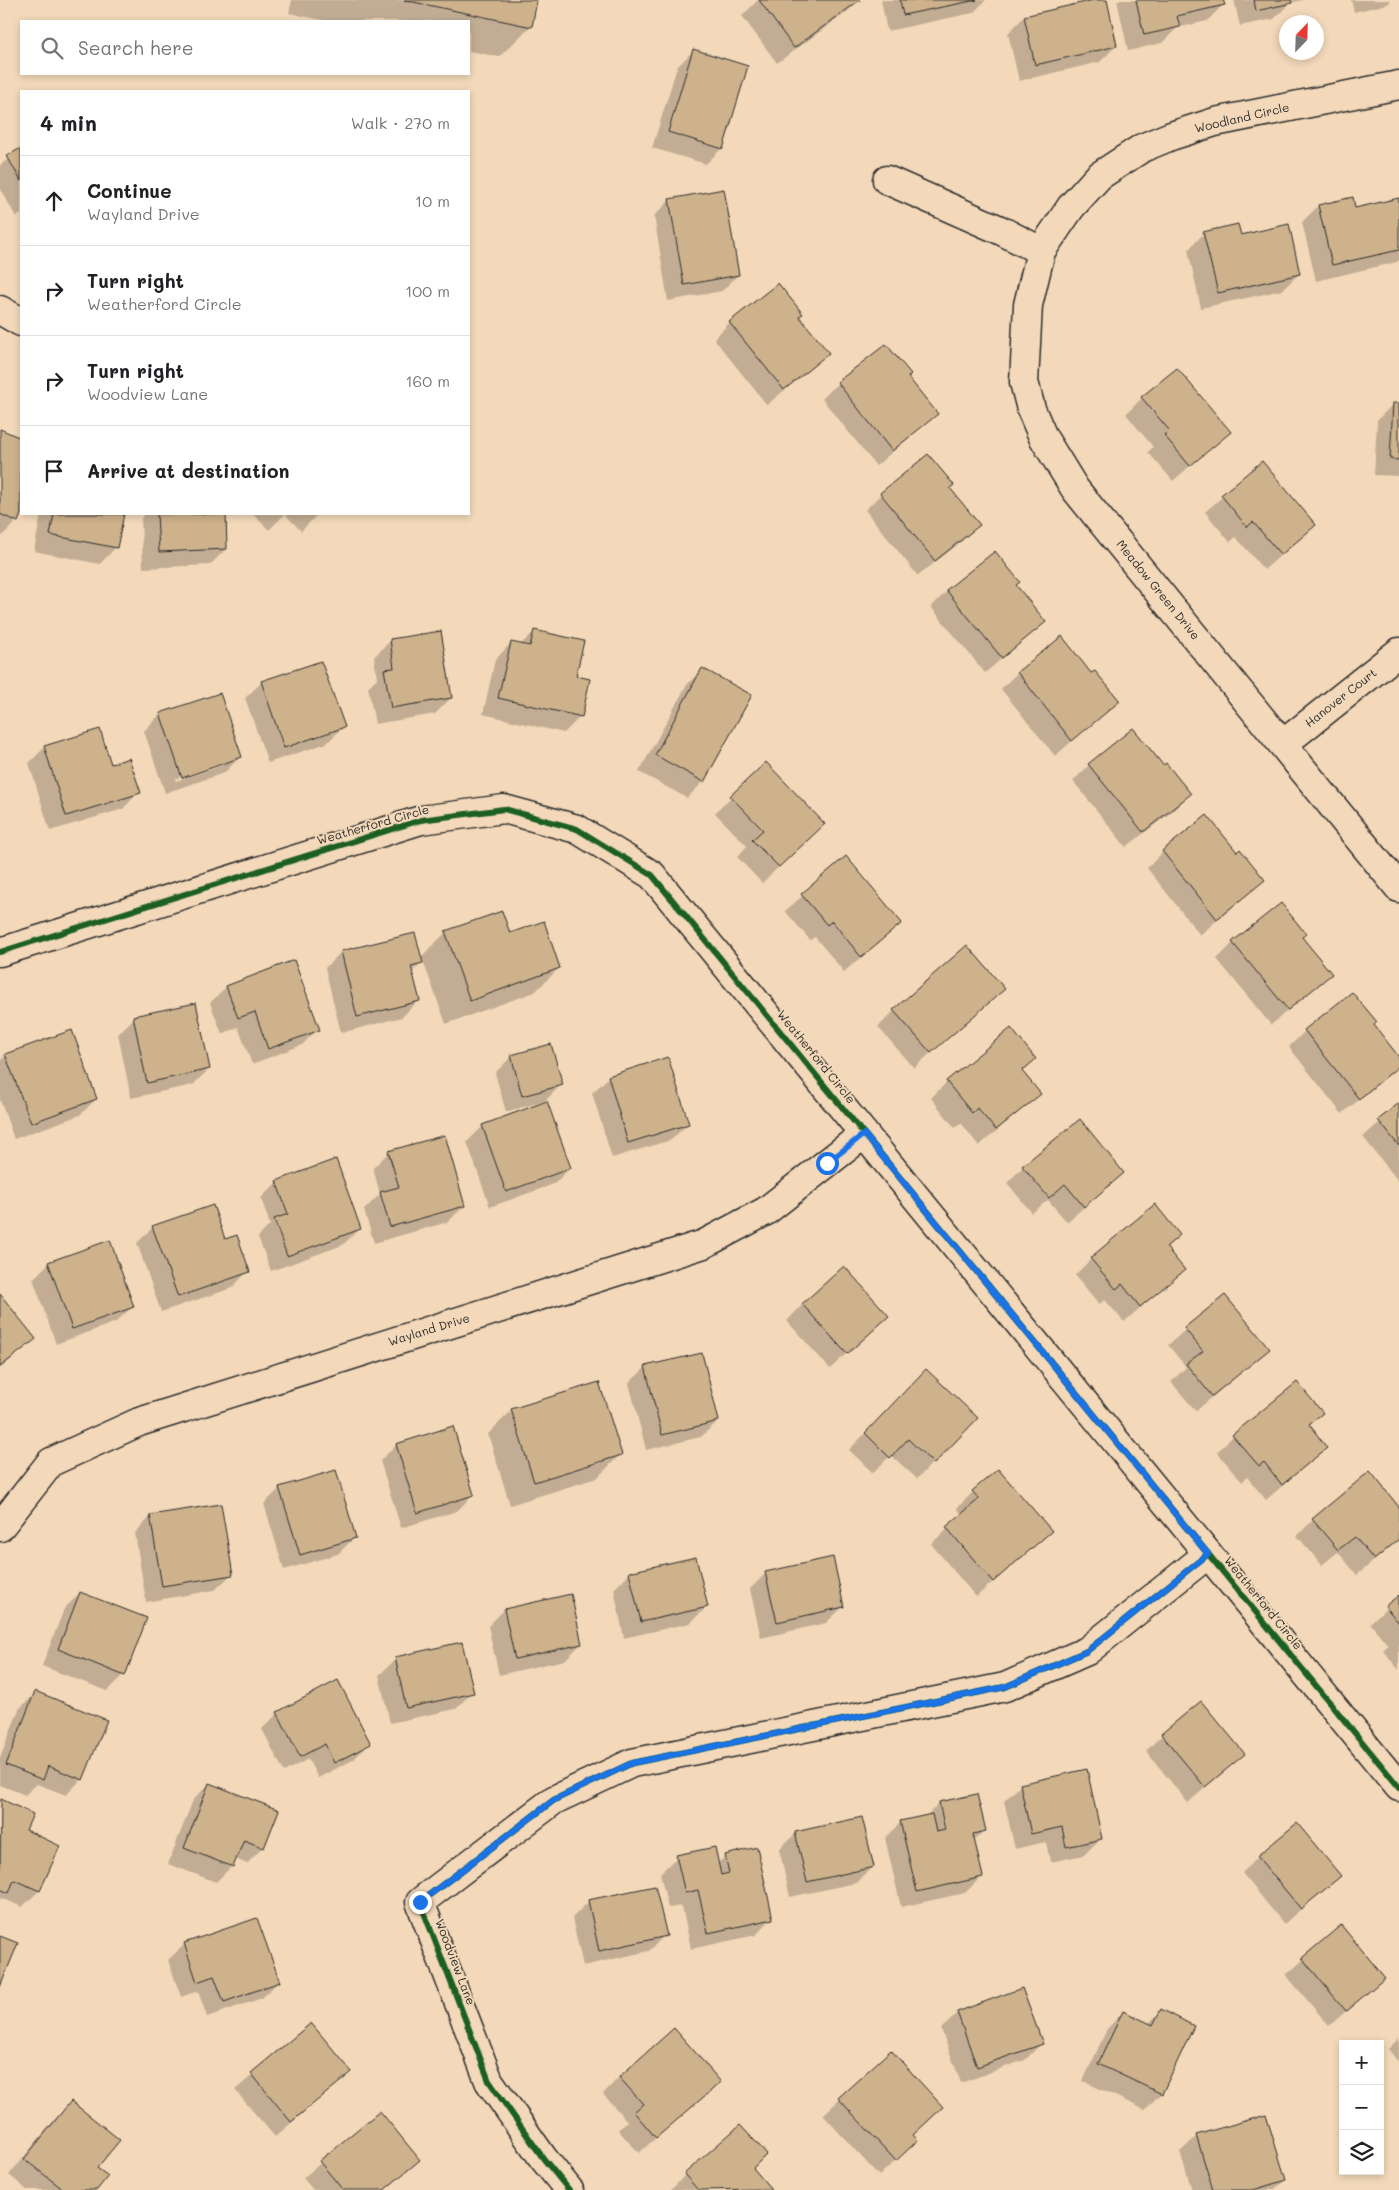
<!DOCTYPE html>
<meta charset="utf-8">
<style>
:root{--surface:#fff;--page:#f6f6f6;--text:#202124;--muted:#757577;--line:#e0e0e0}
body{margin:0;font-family:Mali,sans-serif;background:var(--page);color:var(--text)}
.controls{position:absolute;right:15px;bottom:15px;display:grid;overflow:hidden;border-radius:0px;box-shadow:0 2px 8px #0003}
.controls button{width:45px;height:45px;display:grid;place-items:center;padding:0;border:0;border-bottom:1px solid var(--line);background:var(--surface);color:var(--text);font:25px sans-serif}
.compass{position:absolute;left:1279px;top:15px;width:45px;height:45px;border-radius:50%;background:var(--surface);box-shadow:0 2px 8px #0003;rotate:23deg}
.stop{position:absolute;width:15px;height:15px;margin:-11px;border:4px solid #1a73e8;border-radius:50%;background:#fff}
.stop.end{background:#1a73e8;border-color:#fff;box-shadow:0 1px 5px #0008}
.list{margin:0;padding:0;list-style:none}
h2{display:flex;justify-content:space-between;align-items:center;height:65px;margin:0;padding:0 20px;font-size:21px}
h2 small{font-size:16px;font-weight:400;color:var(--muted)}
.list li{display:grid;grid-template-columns:32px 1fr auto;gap:15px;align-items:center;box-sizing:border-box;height:90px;padding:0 20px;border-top:1px solid var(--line)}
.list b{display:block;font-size:19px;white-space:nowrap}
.list p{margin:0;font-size:16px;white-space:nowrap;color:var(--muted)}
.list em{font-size:16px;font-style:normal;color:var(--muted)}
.icon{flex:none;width:28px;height:28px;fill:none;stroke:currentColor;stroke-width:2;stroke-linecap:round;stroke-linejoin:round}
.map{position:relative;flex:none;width:1399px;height:2190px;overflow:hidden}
.search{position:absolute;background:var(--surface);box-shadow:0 2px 8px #0003;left:20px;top:20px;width:450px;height:55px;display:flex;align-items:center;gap:12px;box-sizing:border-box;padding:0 18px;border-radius:0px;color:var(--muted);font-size:19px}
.panel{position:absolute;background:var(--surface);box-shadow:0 2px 8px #0003;left:20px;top:90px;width:450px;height:425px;border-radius:0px}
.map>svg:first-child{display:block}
</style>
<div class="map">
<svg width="1399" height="2190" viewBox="0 0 1399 2190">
<rect width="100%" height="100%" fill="#f3d9ba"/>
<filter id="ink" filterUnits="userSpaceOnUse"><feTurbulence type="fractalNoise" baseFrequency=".02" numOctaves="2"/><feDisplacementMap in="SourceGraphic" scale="10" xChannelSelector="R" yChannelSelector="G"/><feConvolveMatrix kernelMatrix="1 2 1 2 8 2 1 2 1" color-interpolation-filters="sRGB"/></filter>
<g filter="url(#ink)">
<g fill="#0003" fill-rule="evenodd">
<path d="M292,0H536L531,26L499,57L469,51V21H327L289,13Z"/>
<path d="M758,0H859L847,12L777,63L742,16Z"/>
<path d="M881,0H986L973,13L887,31Z"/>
<path d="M1100,0H1105L1116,46L1100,62L1019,81L1008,33L1024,17Z"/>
<path d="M1117,0H1222L1223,5L1207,21L1177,28L1162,43L1128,51Z"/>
<path d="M1234,0H1304L1290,3L1274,19L1240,26Z"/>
<path d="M1351,0H1391L1388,4L1354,12Z"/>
<path d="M693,51L722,148L706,164L652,148L677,67Z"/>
<path d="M21,150V214L16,217L0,188V165Z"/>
<path d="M1399,199V260L1397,262L1316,281L1302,222L1318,206L1354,209Z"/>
<path d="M670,200L738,275L722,291L668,301L654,216Z"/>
<path d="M1204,233L1240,237L1299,274L1282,290L1201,308L1188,250Z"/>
<path d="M798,317L828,353L767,405L714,339L730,322Z"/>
<path d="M906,377L936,414L876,466L822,399L838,383Z"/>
<path d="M1142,398L1229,432L1173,481L1148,452L1153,447L1126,414Z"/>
<path d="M1393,404H1399V476L1374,475L1377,420Z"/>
<path d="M0,430L21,439V511L17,521L0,538Z"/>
<path d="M1261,463L1315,525L1264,570L1236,537L1230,542L1205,512Z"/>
<path d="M949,488L978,525L962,541L918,576L865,510L881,494Z"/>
<path d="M41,514H122L116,547L100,564L34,551Z"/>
<path d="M145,514H224L226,549L210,565L143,568L141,518Z"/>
<path d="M253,514H318L301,531L285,514L269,530Z"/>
<path d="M947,591L1045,622L985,673L931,607Z"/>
<path d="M535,631L575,677L581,716L564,733L483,714L495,660L511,643L520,645Z"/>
<path d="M440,632L451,698L435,714L375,724L368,687L377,678L374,657L390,641Z"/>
<path d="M1061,638L1091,675L1118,701L1055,756L1001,689L1017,673Z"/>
<path d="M702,669L750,696L703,782L687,798L639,772L686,686Z"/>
<path d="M262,682L343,727L327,743L268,763L245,698Z"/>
<path d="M219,695L240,757L224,773L165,793L144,731L160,714ZM223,762V765L176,781L175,779Z"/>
<path d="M1133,730L1162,767L1190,793L1174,810L1126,847L1073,781L1089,765Z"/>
<path d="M45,747L111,766L139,792L123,809L50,831L29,763Z"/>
<path d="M731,797L807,840L762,883L737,857L747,846L715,813Z"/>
<path d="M1163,852L1236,853L1264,880L1200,935L1147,868Z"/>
<path d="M846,858L900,923L844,972L815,937L810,940L785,911Z"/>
<path d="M446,932L510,935L559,968L535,992L446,1024L423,961L411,973L418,1001L402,1017L341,1033L325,968L341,952L414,934L420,958Z"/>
<path d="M1301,937L1330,974L1271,1025L1217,959L1233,943Z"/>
<path d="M226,987L318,1029L302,1045L252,1064L238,1027L222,1034L210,1003Z"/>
<path d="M1003,989L914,1068L878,1027L894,1011Z"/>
<path d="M1352,993L1373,1025L1399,1059V1066L1342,1114L1289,1047L1305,1031Z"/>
<path d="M134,1018L209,1069L193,1085L131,1098L118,1034Z"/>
<path d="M6,1055L96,1099L80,1115L14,1139L0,1100V1061Z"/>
<path d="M511,1057L561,1085L545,1101L506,1112L495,1073Z"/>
<path d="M1035,1059L1022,1072L1039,1094L979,1146L961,1123L955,1128L931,1098L947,1082Z"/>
<path d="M609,1077L688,1124L671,1140L612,1158L592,1093Z"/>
<path d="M1399,1105V1182L1363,1137Z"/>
<path d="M483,1126L570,1168L554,1184L490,1207L467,1142Z"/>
<path d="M389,1152L464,1206L448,1222L374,1243L364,1210L380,1194L373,1168Z"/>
<path d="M1023,1167L1123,1173L1067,1222L1048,1200L1032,1213L1007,1183Z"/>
<path d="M277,1182L359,1229L343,1245L271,1271L258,1237L270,1225L261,1198Z"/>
<path d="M153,1227L224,1240L248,1271L232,1288L161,1312L137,1243Z"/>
<path d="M1179,1235L1166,1248L1183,1270L1124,1322L1105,1300L1099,1304L1075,1275L1091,1259Z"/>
<path d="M49,1263L133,1306L116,1322L56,1344L33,1279Z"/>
<path d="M0,1296L34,1339L0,1369Z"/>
<path d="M1224,1296L1268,1349L1196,1411L1171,1382L1186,1367L1168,1345Z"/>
<path d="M803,1304L887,1316L830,1369L787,1321Z"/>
<path d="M646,1367L718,1421L701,1437L646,1450L629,1383Z"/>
<path d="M910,1387L976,1418L917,1479L891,1455L873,1473L849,1450Z"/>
<path d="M512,1410L621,1454L597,1478L510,1505L488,1434Z"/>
<path d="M1321,1413L1308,1426L1326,1448L1266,1500L1247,1477L1242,1482L1217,1452L1233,1436Z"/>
<path d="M396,1445L473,1495L457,1511L401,1528L380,1461Z"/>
<path d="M280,1488L354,1538L338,1554L284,1570L264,1504Z"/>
<path d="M973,1492L1050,1531L976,1597L931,1544L962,1515L957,1508Z"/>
<path d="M1399,1509V1540L1357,1575L1338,1552L1322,1565L1297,1536L1313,1520Z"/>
<path d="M151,1516L232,1574L215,1590L146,1602L135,1533Z"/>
<path d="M630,1573L707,1607L690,1623L624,1638L614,1589Z"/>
<path d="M766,1573L843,1607L826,1623L761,1638L750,1589Z"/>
<path d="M80,1593L123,1675L107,1691L42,1666L64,1609Z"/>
<path d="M1399,1596V1670L1383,1650L1388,1645L1370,1623Z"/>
<path d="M504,1610L581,1644L565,1660L499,1675L488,1626Z"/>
<path d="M396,1659L472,1692L456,1709L390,1723L379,1675Z"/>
<path d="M36,1693L82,1779L66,1795L37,1784L25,1795L0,1785V1758L19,1709Z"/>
<path d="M278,1713L369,1744L353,1760L318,1778L308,1759L284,1772L262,1729Z"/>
<path d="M1162,1735L1243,1754L1188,1803L1146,1751Z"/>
<path d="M209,1784L263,1847L247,1864L235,1859L232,1866L216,1882L168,1864L193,1800Z"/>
<path d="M1021,1785L1100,1839L1084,1855L1050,1862L1046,1842L1015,1849L1004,1801Z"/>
<path d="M976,1795L984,1830L973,1842L981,1877L965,1893L901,1907L885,1838L901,1822L926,1816L939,1803Z"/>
<path d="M1,1801L32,1815L24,1831L58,1846L39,1891L22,1907L2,1898L0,1900Z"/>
<path d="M796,1833L873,1866L856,1883L790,1897L779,1849Z"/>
<path d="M726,1856L772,1918L756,1935L691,1949L682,1906L668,1908L660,1873L677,1857L717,1864Z"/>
<path d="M1258,1857L1339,1876L1284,1924L1242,1873Z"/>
<path d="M589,1901L665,1935L649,1951L583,1966L572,1918Z"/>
<path d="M1341,1927L1384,1978L1329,2026L1286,1975Z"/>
<path d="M185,1944L278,1982L262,1998L207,2017L198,1991L181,1997L168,1960Z"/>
<path d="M1161,2011V2093L1145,2110L1083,2081L1107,2029L1123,2012L1148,2024Z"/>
<path d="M958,2013L1041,2044L1025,2060L961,2083L941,2029Z"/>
<path d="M311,2025L350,2072L275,2137L235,2090Z"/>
<path d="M1399,2038V2063L1388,2049Z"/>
<path d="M891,2052L912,2136L900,2156L879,2176L823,2115Z"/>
<path d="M619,2077L719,2081L639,2153L618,2130L627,2121L603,2094Z"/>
<path d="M71,2103L96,2168L95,2190H27L9,2175L55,2119Z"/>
<path d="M380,2113L419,2160L385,2190H313L303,2178Z"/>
<path d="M1197,2136L1285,2180L1275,2190H1192L1180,2152Z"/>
<path d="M752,2168L769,2190H671L685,2175Z"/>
</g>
<g fill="#ceb28c" stroke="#2b2b2b">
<path d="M404,0H537L532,27Z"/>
<path d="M759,0H860L794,48Z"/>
<path d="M900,0H977L903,15Z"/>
<path d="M1094,0H1107L1117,46L1035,65L1024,16Z"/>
<path d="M1136,0H1223L1225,5L1177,16L1180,27L1144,35Z"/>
<path d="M1254,0H1291L1292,3L1256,11Z"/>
<path d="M693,49L748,66L723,149L668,132Z"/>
<path d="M21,148V181L7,156Z"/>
<path d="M724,189L739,275L684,285L669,199Z"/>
<path d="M1353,197L1355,208L1399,198V250L1332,265L1318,205Z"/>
<path d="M1238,224L1241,235L1289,224L1300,274L1218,293L1203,232Z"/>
<path d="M778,283L803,314L799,316L829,353L784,390L729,322Z"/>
<path d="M886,344L911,374L908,377L938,414L892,451L837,382Z"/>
<path d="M1177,368L1231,432L1190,466L1164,435L1169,430L1141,397Z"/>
<path d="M1393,403H1399V460L1390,459Z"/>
<path d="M0,429L21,438V514L18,522L0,514Z"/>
<path d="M928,454L954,485L950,488L980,525L935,561L880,493Z"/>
<path d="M1262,461L1316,525L1281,555L1253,522L1247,527L1221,495Z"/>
<path d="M54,514H124L117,548L50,535Z"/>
<path d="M157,514H226L227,549L159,552Z"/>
<path d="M995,551L1020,582L1016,585L1046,622L1002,658L946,590Z"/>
<path d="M534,630L584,641L576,676L590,679L582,717L498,698L511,642L530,646Z"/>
<path d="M441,631L452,698L391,708L384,669L394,668L390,639Z"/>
<path d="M1062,636L1091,673L1095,671L1120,701L1072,741L1017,672Z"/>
<path d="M321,661L345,727L284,748L261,681Z"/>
<path d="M702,668L752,695L704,782L655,755Z"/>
<path d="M220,693L242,757L182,778L160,713Z"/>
<path d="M1133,728L1163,765L1166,763L1191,794L1143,832L1088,764Z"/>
<path d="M100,729L111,764L129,758L141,793L66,816L44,746Z"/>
<path d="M766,762L825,824L779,867L752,840L763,830L730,796Z"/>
<path d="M1207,815L1237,852L1240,849L1265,880L1217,919L1162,851Z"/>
<path d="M846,856L902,923L861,957L832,921L827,925L801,894Z"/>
<path d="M1281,903L1306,934L1302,937L1332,974L1288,1010L1232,942Z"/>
<path d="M502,911L510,933L544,921L560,968L470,1001L445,931Z"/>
<path d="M415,933L423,963L411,966L420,1001L357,1017L341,951Z"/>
<path d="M967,945L1005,989L931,1053L893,1010Z"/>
<path d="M294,960L320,1030L268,1049L255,1012L238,1018L226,986Z"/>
<path d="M1352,992L1377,1022L1374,1025L1399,1057V1066L1359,1099L1304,1030Z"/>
<path d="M196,1003L210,1069L147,1083L133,1016Z"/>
<path d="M1011,1028L1036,1059L1022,1071L1041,1094L996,1130L977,1108L972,1113L946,1081Z"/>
<path d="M72,1030L97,1099L31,1123L5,1054Z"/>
<path d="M551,1044L563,1085L522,1096L511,1055Z"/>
<path d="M668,1057L689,1124L628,1143L608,1076Z"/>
<path d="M547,1101L571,1168L506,1192L482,1125Z"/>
<path d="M1399,1103V1146L1378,1120Z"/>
<path d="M1080,1119L1124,1173L1084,1207L1065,1184L1049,1198L1022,1166Z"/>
<path d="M445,1135L465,1206L390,1227L380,1192L399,1187L388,1151Z"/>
<path d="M336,1159L361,1229L287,1256L274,1219L288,1214L276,1181Z"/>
<path d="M1155,1204L1180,1235L1166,1247L1185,1270L1140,1307L1122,1284L1116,1289L1090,1258Z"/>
<path d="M213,1205L225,1239L237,1235L250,1272L178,1297L152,1226Z"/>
<path d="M110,1240L134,1307L72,1329L48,1262Z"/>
<path d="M844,1266L889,1316L847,1354L802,1304Z"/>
<path d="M0,1294L36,1339L0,1367Z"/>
<path d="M1225,1295L1270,1349L1212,1396L1186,1364L1203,1351L1184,1328Z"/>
<path d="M702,1353L719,1421L662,1435L645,1366Z"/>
<path d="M926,1369L978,1418L934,1464L908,1439L890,1458L865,1433Z"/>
<path d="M599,1382L622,1455L534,1482L511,1409Z"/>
<path d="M1297,1382L1323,1413L1309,1424L1327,1448L1282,1485L1264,1462L1259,1466L1232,1435Z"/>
<path d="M453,1426L474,1495L417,1513L396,1444Z"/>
<path d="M998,1469L1052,1531L993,1582L946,1527L979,1499L972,1491Z"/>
<path d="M336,1470L356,1538L300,1555L279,1487Z"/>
<path d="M1370,1471L1399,1507V1539L1374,1560L1355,1537L1338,1550L1312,1519Z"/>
<path d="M221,1504L233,1575L162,1586L150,1515Z"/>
<path d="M696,1557L708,1607L641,1622L629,1572Z"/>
<path d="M833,1557L844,1607L777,1622L765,1572Z"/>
<path d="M80,1592L147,1618L125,1676L58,1649Z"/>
<path d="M571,1594L582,1644L515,1659L504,1609Z"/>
<path d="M1399,1595V1623L1385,1606Z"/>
<path d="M462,1642L474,1693L406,1708L395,1657Z"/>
<path d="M338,1680L371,1744L334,1763L325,1744L300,1757L277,1712Z"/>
<path d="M35,1691L107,1720L83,1780L48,1766L43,1780L6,1765Z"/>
<path d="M1201,1701L1245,1754L1205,1787L1161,1734Z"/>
<path d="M1087,1769L1102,1839L1066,1847L1062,1827L1031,1834L1020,1784Z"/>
<path d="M209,1783L279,1810L264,1848L244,1840L233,1867L184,1848Z"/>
<path d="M977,1794L986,1831L973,1834L983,1877L917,1892L900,1821L932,1814L936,1832L945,1830L939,1802Z"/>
<path d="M1,1799L33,1814L26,1830L60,1846L40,1891L14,1880L9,1893L0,1889Z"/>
<path d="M862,1817L874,1867L807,1882L795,1832Z"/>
<path d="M1297,1823L1341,1876L1301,1909L1257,1856Z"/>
<path d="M715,1847L721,1875L729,1873L725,1855L757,1847L773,1919L708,1933L698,1890L685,1893L676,1855Z"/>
<path d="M655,1886L667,1936L599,1951L588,1900Z"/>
<path d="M257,1918L280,1982L224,2002L214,1976L197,1982L184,1943Z"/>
<path d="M1341,1925L1385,1978L1346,2011L1302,1958Z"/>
<path d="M0,1936L18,1943L0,1987Z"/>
<path d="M1022,1988L1043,2044L977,2067L957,2012Z"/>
<path d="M1161,2009L1194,2026L1162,2094L1098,2064L1123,2011L1153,2025Z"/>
<path d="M311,2023L352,2072L291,2122L251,2073Z"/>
<path d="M674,2028L721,2082L656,2138L634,2112L643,2104L619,2077Z"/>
<path d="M891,2050L943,2107L913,2135L918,2140L896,2161L838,2098Z"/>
<path d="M71,2101L120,2140L97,2168L108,2176L97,2190H64L24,2159Z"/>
<path d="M380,2111L420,2160L384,2190H343L319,2161Z"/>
<path d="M1266,2115L1286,2180L1253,2190H1213L1196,2135Z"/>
<path d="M740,2125L767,2154L753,2168L771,2189L698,2190L684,2174Z"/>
</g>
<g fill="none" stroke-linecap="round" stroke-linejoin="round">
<defs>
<g id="minor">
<path d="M1399,85L1215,122L1171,136L1142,148L1099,176L1071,207L1041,251L1028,305L1024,382L1031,409L1043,437L1075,489L1399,888"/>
<path d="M887,180L1000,230L1041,251"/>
<path d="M0,310L21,322"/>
<path d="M1283,744L1399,652"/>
<path d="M0,952L421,820L504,809L577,829L652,875L1399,1787"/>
<path d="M0,1527L51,1462L139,1422L704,1244L766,1211L864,1134"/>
<path d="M569,2190L543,2158L489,2081L420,1902L554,1800L632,1763L1005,1687L1087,1651L1208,1554"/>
</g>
</defs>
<use href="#minor" stroke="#2b2b2b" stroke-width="31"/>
<use href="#minor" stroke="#f3d9ba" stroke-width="28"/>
<defs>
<g id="cycleway">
<path d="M0,952L421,820L504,809L577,829L652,875L1399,1787"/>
<path d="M569,2190L543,2158L489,2081L420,1902L554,1800L632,1763L1005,1687L1087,1651L1208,1554"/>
</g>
</defs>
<use href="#cycleway" stroke="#f3d9ba" stroke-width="9"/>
<use href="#cycleway" stroke="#1b5e20" stroke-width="6"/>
</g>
</g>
<g fill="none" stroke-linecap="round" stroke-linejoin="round" filter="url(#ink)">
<path stroke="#1a73e8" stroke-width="6" d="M420,1902L554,1800L632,1763L1005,1687L1087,1651L1208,1554L864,1134L827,1163"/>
</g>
<g text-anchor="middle" stroke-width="4" stroke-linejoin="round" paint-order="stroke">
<g font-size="12" fill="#2b2b2b" stroke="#f3d9ba">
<text transform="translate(1242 118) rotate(-13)" y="4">Woodland Circle</text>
<text transform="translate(1158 590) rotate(51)" y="4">Meadow Green Drive</text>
<text transform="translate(1341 698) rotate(-38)" y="4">Hanover Court</text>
<text transform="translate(373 825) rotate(-16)" y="4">Weatherford Circle</text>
<text transform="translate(816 1057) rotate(51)" y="4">Weatherford Circle</text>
<text transform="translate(429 1330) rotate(-17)" y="4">Wayland Drive</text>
<text transform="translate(1263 1603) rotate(51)" y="4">Weatherford Circle</text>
<text transform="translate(455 1962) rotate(69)" y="4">Woodview Lane</text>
</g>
</g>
</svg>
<div class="controls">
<button>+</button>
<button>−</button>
<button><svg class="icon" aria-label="layers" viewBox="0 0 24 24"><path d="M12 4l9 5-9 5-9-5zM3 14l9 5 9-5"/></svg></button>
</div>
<svg class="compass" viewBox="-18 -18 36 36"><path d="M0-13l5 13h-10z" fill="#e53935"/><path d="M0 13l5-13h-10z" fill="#757577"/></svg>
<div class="stop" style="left:827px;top:1163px"></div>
<div class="stop end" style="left:420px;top:1902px"></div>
<div class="search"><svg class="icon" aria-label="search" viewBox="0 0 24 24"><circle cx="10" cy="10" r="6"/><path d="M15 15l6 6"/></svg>Search here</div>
<section class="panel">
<h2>4 min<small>Walk · 270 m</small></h2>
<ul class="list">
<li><svg class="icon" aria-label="ahead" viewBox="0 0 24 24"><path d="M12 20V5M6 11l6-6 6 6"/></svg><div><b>Continue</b><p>Wayland Drive</p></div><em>10 m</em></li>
<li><svg class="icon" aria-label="right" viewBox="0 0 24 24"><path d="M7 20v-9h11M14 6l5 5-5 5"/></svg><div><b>Turn right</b><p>Weatherford Circle</p></div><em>100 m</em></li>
<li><svg class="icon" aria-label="right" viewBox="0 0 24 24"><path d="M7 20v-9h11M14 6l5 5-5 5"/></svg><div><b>Turn right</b><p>Woodview Lane</p></div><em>160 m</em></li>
<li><svg class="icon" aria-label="arrive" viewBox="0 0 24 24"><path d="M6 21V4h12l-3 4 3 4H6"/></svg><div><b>Arrive at destination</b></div></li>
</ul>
</section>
</div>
